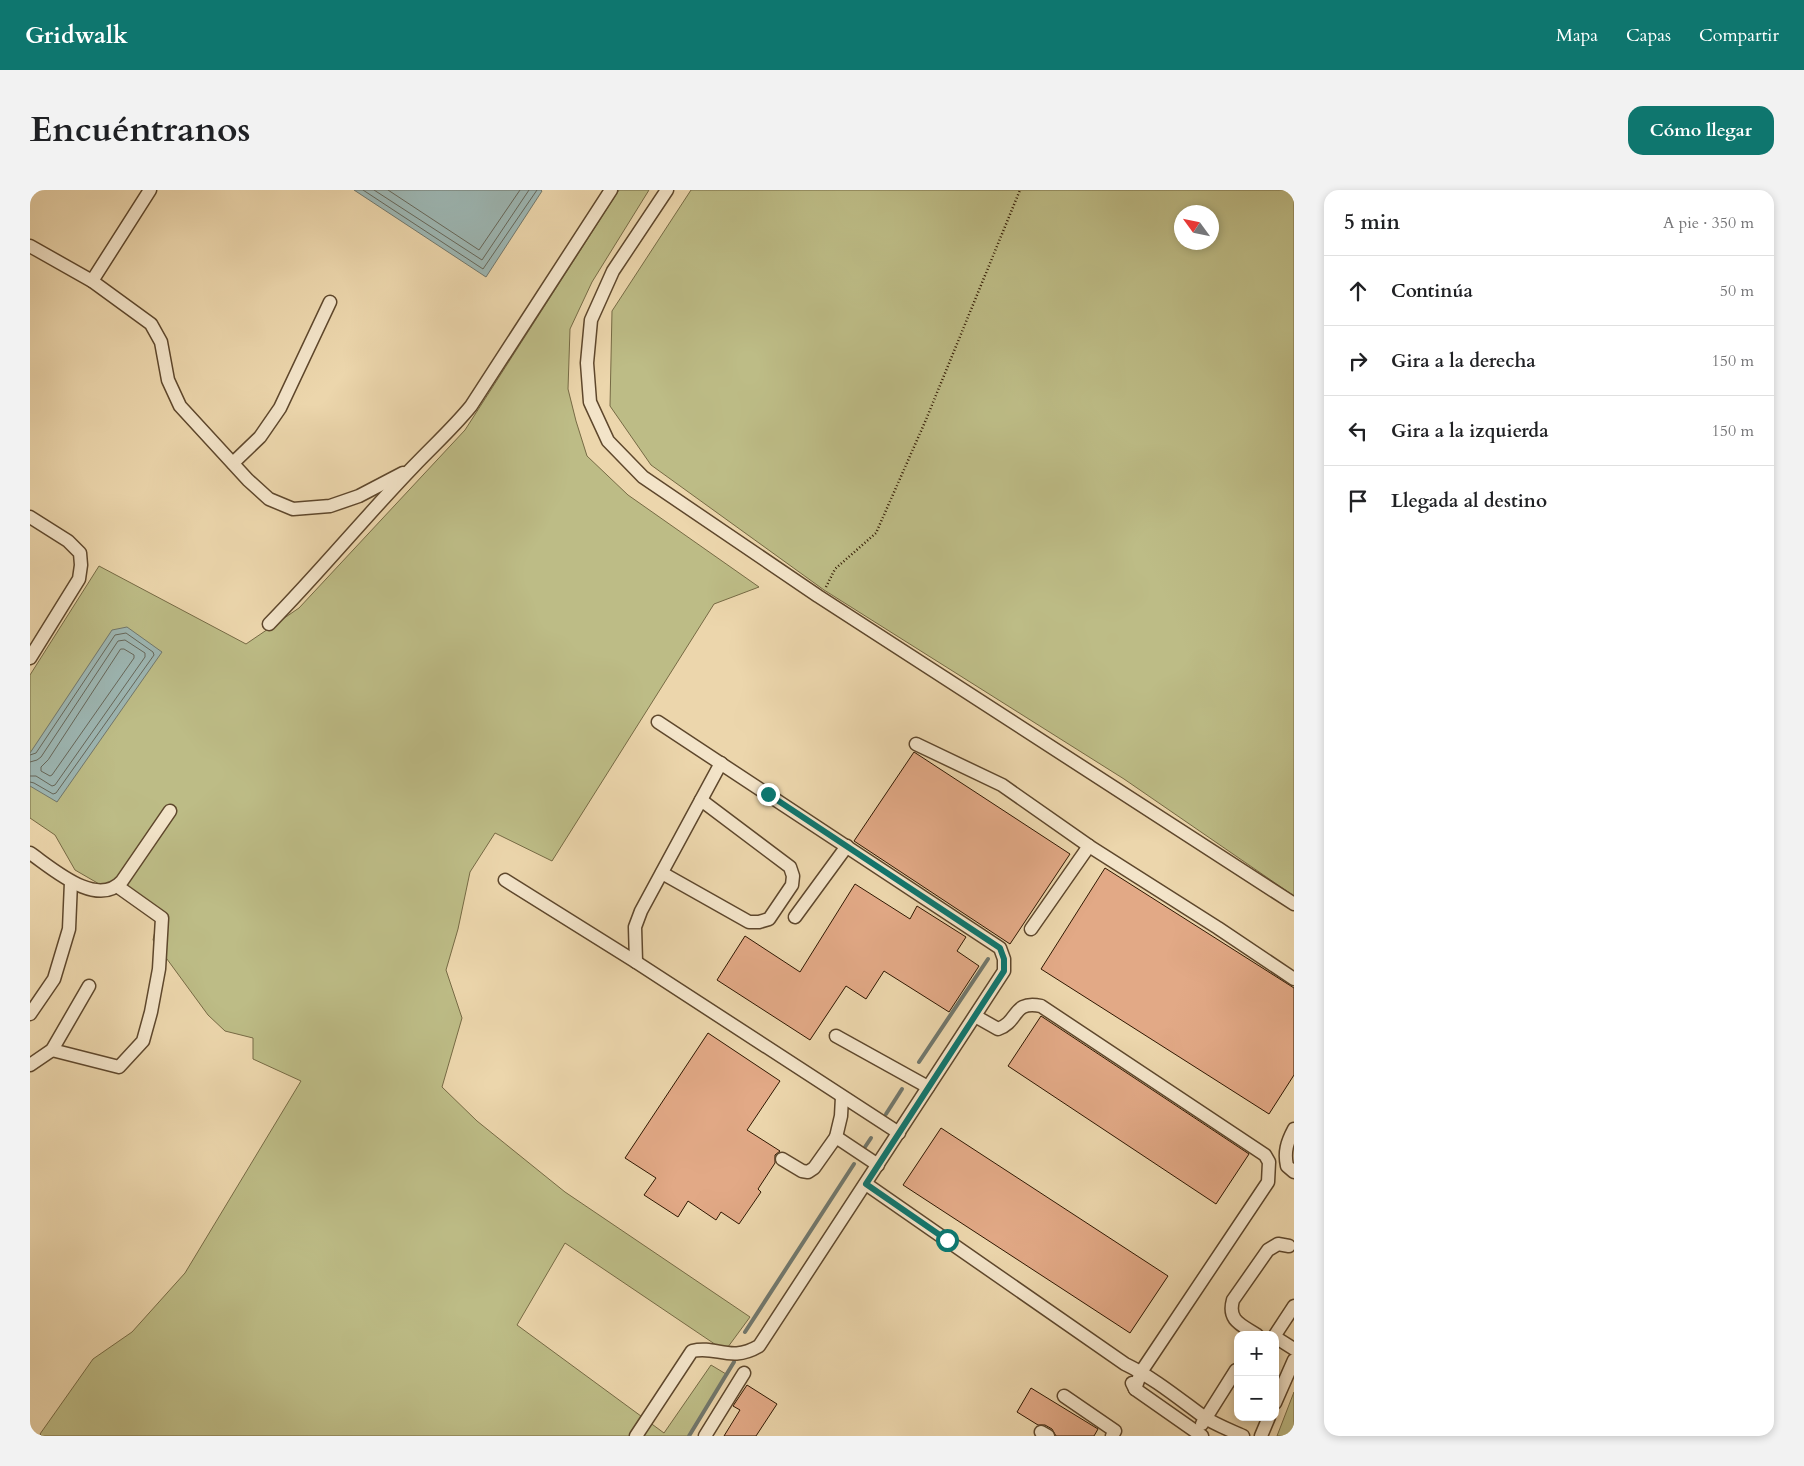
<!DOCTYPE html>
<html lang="es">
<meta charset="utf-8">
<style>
:root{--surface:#fff;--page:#f2f2f2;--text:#202124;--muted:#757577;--line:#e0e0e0;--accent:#0f766e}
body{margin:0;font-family:Cardo,serif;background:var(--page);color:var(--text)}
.controls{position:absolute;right:15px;bottom:15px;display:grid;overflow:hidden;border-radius:10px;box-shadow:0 2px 8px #0003}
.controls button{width:45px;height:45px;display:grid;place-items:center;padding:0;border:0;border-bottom:1px solid var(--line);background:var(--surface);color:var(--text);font:25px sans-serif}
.compass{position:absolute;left:1144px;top:15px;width:45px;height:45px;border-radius:50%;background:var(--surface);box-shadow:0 2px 8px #0003;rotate:303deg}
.stop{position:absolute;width:15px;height:15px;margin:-11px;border:4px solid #0f766e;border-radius:50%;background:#fff}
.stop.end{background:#0f766e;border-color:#fff;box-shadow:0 1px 5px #0008}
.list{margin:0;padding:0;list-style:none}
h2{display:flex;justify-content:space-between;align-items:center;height:65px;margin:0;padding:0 20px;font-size:21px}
h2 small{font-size:16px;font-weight:400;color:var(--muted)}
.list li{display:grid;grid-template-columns:32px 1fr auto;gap:15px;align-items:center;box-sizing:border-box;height:70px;padding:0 20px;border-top:1px solid var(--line)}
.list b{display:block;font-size:19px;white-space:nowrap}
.list em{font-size:16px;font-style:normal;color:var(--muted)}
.icon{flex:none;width:28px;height:28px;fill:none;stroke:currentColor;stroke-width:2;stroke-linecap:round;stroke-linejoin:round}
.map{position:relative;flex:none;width:1264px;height:1246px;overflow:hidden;border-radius:15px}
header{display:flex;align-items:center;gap:30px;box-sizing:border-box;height:70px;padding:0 25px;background:var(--accent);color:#fff}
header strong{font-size:24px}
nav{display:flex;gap:28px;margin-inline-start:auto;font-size:18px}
.intro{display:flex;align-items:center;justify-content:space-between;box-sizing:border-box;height:120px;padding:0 30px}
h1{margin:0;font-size:35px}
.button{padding:12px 22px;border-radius:15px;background:var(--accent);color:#fff;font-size:18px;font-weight:700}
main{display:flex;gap:30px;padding:0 30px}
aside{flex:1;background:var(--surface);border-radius:15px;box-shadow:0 2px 8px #0003}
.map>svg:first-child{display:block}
</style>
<header>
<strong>Gridwalk</strong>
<nav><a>Mapa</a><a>Capas</a><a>Compartir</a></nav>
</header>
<div class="intro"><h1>Encuéntranos</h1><a class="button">Cómo llegar</a></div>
<main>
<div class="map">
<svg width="1264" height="1246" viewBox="0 0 1264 1246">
<rect width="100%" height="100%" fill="#ecd6ac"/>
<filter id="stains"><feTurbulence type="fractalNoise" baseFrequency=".004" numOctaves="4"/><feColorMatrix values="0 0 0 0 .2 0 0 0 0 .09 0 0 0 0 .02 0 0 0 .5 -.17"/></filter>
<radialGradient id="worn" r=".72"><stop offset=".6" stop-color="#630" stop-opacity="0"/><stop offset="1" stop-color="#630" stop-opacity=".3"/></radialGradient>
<g fill="#bdbc86" stroke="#766a44" fill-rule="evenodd">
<path d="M589,0H619L562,92L540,139L538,199L546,231L557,266L598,305L729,397L684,414L522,671L465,643L440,682L428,739L416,780L432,828L412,897L447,931L535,1002L720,1127L695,1161L535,1053L487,1135L634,1243L681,1175L696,1184L658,1246H12L10,1244L63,1169L102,1142L155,1083L271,891L223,869V848L195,841L178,825L123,750L128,728L45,680L25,645L0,628V485L69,376L216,454L269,418L435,240Z"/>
<path d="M661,0H1264V706L1094,589L794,400L621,275L580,216L582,121ZM1182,22V52H1152V22Z"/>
<path d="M1264,1202V1246H1247Z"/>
</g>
<g fill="#9db7b4" stroke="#71776c">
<path d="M324,0H511L512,1L456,87Z"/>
<path d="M97,437L132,462L27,612L0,596V563L82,440Z"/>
</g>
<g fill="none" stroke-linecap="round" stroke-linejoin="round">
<g stroke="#66675a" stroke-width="1">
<path d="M333,0L453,79L507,0"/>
<path d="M344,0L452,70L499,0"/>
<path d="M358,0L449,60L490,0"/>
<path d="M91,459H94L104,465V468L22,585L20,586L11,581V577L18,570Z"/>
<path d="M0,565L6,563L85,445L96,443L123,462L124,465L26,603L23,604L4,593L0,592"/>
<path d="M0,572L7,570L11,567L88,451L95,450L115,463V467L25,595L22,596L6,586H0"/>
</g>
<g stroke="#71776c" stroke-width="4">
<path d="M889,872L958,769"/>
<path d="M856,924L872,899"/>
<path d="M835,957L841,948"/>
<path d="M715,1142L824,974"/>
<path d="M659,1246L704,1172"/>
</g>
</g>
<g fill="#e2a986" stroke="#2f1701">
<path d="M884,562L1040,664L980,754L824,651Z"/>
<path d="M1075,678L1264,798V885L1239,924L1011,779Z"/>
<path d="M825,694L880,729L887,716L936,747L927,761L949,776L919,822L854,781L836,809L816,796L780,850L687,790L715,746L770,782Z"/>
<path d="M1011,826L1219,964L1186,1014L978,876Z"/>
<path d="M678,843L750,891L717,940L750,961L745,965V973L728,999L731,1002L709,1034L691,1022L686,1030L658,1011L648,1027L614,1005L626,988L595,968Z"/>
<path d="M911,938L1138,1086L1100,1143L873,995Z"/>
<path d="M717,1195L747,1214L726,1246H694L710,1220L703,1216Z"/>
<path d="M1001,1198L1068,1239L1064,1246H1026L1022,1239L1015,1235H1008L987,1222Z"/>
</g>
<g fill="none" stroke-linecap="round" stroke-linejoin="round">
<defs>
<g id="minor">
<path d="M637,0L583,81L561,130L557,173L560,212L578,251L613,287L788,406L1264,714"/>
<path d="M0,56L62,91L121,134L131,152L138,190L150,216L218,290L239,309L263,319L300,316L329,306L373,283"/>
<path d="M62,91L120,0"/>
<path d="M203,273L230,247L250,218L300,112"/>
<path d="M0,327L38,351L50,363L51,375L49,389L0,468"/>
<path d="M239,434C289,383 334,328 383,277C403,256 423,238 441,216L581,0"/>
<path d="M886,554L972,595L1059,656L1188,738L1264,789"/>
<path d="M0,663C22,678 67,719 92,691L140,621"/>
<path d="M632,683L719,732H729L739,729L762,695L763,686L760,677L671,610"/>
<path d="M475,690L606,772L869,943"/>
<path d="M765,727L817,656"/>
<path d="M1001,739L1059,656"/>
<path d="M606,772L605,737L611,721L691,573"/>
<path d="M0,824L24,789L39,739L41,692"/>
<path d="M945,826L968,839C989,832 982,810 1011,816L1235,965L1239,972L1238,992L1111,1182L1105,1199"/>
<path d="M806,846L898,897"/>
<path d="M22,860L89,877L113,851L121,822L129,779L132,728L87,696"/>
<path d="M0,875L22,860L59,796"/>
<path d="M1264,939C1257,952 1254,962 1257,976L1264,982"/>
<path d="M806,947L811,926L812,907"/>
<path d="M752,969L772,981L778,982L784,978L806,947L848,975"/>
<path d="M836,994L1095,1174C1124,1188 1148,1208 1174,1227C1186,1235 1200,1240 1213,1246"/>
<path d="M1227,1145C1212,1135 1197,1131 1203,1110L1238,1060L1248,1054L1259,1056"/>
<path d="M1245,1145L1264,1116"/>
<path d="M1245,1147L1264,1159"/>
<path d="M1102,1193L1105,1199L1172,1246"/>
<path d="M1034,1206L1085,1241L1082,1246"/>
<path d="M1245,1213L1264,1170"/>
<path d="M1172,1234L1206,1180"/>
<path d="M1011,1242L1018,1246"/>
<path d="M606,1246L662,1161C687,1155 700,1173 729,1156L974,781V769L970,758L628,532"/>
<path d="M675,1246L714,1183"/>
<path d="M1231,1246L1239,1227"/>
</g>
</defs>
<use href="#minor" stroke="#5e472c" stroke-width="15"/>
<path stroke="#2f1701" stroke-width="2.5" stroke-dasharray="1 2.5" stroke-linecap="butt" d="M796,397L805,379L846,343L895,232L990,0"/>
<use href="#minor" stroke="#f3e4c9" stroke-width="12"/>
</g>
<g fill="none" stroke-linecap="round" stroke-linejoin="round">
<path stroke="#0f766e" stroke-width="6" d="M738,604L970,758L974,769V781L836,994L917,1050"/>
</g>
<rect width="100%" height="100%" filter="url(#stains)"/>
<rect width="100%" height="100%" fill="url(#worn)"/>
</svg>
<div class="controls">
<button>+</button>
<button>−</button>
</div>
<svg class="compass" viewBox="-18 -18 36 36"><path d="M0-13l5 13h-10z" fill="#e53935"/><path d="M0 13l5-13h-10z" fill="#757577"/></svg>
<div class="stop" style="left:917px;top:1050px"></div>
<div class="stop end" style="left:738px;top:604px"></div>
</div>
<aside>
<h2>5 min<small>A pie · 350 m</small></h2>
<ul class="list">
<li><svg class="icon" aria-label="ahead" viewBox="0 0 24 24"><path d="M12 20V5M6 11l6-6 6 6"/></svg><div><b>Continúa</b></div><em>50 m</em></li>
<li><svg class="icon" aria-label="right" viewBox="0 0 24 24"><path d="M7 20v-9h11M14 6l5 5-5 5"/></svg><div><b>Gira a la derecha</b></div><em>150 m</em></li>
<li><svg class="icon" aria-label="left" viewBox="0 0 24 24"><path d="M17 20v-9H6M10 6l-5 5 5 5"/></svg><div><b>Gira a la izquierda</b></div><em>150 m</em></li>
<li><svg class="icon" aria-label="arrive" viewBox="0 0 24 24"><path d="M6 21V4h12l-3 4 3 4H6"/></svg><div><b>Llegada al destino</b></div></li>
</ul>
</aside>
</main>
